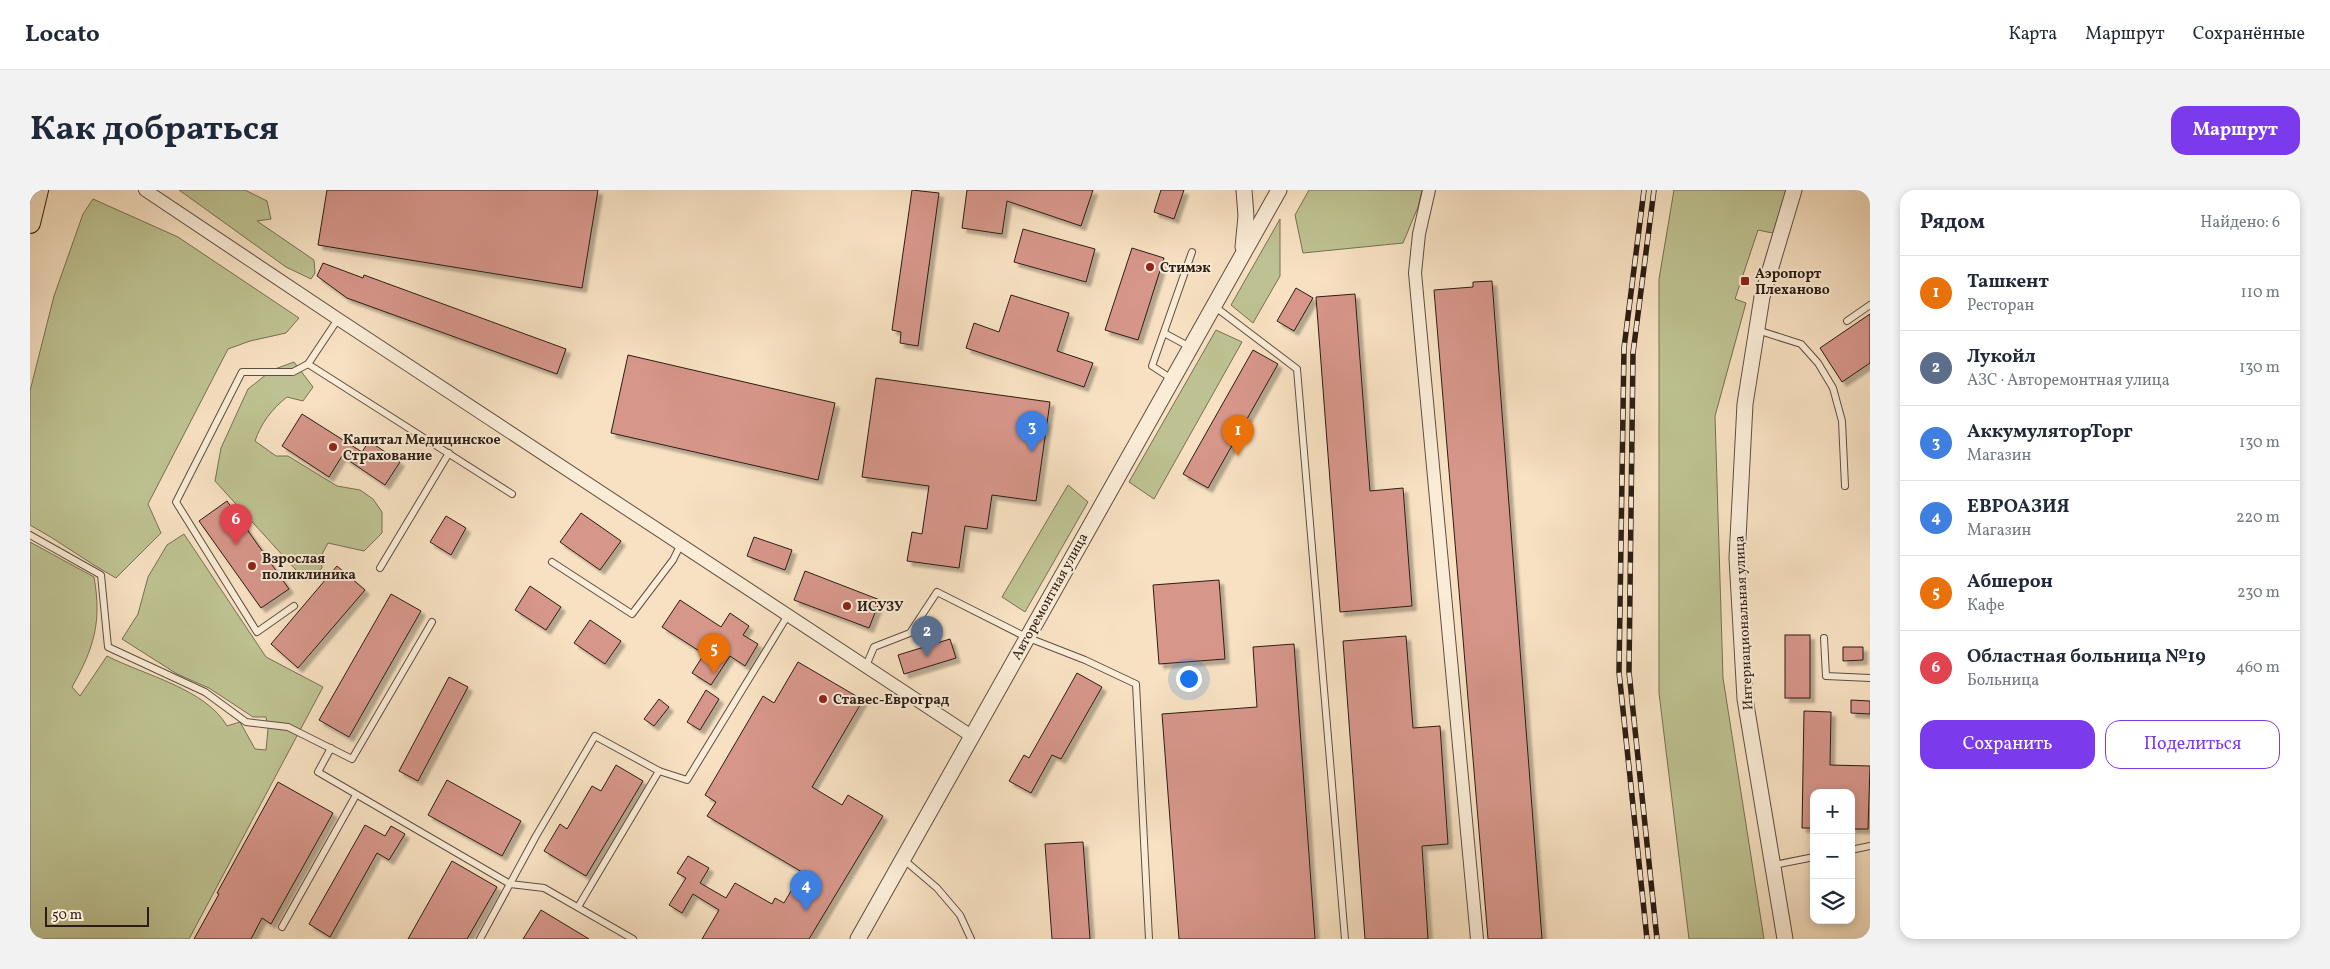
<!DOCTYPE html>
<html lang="ru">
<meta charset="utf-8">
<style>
:root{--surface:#fff;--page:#f2f2f3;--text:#1f2937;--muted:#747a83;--line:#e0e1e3;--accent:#7c3aed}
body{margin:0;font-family:Vollkorn,serif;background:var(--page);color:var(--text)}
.controls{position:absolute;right:15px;bottom:15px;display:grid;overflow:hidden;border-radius:10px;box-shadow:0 2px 8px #0003}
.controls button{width:45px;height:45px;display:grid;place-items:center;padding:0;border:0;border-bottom:1px solid var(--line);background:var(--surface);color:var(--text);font:25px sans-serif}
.scale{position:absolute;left:15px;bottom:12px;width:104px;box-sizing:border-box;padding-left:5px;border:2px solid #2c1d14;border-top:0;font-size:14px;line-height:18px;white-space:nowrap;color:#2c1d14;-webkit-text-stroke:4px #faecd7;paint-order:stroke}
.you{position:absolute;left:1158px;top:488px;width:18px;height:18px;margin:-12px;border:4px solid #fff;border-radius:50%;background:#1a73e8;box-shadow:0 0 0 8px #1a73e833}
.badge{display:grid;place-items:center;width:32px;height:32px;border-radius:50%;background:var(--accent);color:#fff;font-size:16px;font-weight:700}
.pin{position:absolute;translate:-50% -41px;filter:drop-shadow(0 1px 2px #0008)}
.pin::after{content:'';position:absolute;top:26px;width:18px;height:15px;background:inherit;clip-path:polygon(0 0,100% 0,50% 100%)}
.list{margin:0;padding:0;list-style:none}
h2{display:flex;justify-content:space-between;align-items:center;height:65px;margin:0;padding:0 20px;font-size:21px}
h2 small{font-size:16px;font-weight:400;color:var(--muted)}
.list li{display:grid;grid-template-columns:32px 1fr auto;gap:15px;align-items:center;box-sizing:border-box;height:75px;padding:0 20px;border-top:1px solid var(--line)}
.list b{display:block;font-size:19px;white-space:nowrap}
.list p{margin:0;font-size:16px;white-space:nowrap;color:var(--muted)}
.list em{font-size:16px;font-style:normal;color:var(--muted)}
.actions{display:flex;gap:10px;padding:15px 20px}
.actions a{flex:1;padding:11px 0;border:1px solid var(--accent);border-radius:15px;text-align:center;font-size:18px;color:var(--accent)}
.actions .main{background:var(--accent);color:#fff}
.icon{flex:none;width:28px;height:28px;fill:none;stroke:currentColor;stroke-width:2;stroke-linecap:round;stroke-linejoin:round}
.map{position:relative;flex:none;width:1840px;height:749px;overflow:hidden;border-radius:15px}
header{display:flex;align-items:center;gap:30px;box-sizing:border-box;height:70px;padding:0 25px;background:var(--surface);border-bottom:1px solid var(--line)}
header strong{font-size:24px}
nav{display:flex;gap:28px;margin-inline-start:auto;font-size:18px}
.intro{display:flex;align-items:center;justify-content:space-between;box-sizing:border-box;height:120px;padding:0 30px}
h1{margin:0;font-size:35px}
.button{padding:12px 22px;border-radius:15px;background:var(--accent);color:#fff;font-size:18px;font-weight:700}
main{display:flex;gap:30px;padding:0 30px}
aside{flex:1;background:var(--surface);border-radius:15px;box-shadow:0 2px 8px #0003}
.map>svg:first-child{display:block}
</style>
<header>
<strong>Locato</strong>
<nav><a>Карта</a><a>Маршрут</a><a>Сохранённые</a></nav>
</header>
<div class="intro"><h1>Как добраться</h1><a class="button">Маршрут</a></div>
<main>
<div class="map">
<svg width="1840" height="749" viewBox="0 0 1840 749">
<defs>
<filter id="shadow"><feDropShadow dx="4.5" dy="4.5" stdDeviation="1" flood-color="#0004"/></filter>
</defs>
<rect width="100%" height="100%" fill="#f7e1c2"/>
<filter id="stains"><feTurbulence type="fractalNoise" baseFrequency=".004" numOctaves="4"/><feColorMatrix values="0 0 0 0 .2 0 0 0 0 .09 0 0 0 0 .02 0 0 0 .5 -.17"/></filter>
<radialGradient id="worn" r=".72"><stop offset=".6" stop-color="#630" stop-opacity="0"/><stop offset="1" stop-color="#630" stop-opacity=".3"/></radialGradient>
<g fill="#bec292" stroke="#757053">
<path d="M149,0H215L237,11L241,29L227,31L284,70L285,83L281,89L256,77Z"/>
<path d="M1279,0H1392L1388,17L1373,53L1273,63L1265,25Z"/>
<path d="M1644,0H1760L1747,44L1728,40L1705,109L1716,113L1685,226L1693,488L1734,749H1659L1629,503V89Z"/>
<path d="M63,9L148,47L269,128L256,143L220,151L198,159L118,314L131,343L86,388C56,372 30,351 0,335V201L24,106L53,24Z"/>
<path d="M1250,29V86L1223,133L1201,115Z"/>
<path d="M1186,140L1212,152L1124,309L1099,292Z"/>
<path d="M264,172L283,197L273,211L257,207C242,219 231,233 225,251L246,266H258L307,296L330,300L343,309L352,322V343L334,361L298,353L291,366L292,378L276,391L185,291L191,258L218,199L242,180Z"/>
<path d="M1038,295L1058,312L995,422L972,407Z"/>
<path d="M154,344L236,467L293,497L159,749H0V352L64,387C72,432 64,458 42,497L50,506L77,466C114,485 176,499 197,536L210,532L225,559L236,560L238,539L236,527H223L179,498L147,484L92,449L108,424L118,387L137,355Z"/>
</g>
<g fill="#d6968a" stroke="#2c1d14" filter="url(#shadow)">
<path d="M297,0H568L552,98L288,55Z"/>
<path d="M882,0L909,3L888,156L870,153L871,142L862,140Z"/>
<path d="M937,0H1063L1051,36L977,11L972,44L932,38Z"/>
<path d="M1131,0H1154L1144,29L1124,22Z"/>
<path d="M993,39L1065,59L1056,92L984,72Z"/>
<path d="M1102,58L1134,68L1108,150L1075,140Z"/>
<path d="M293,73L333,88L334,85L536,159L527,184L317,108L287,86Z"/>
<path d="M1462,91L1512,749H1458L1404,100L1443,97V92Z"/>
<path d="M1266,98L1283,108L1264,141L1247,131Z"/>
<path d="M1325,104L1340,301L1373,298L1382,416L1310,422L1286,107Z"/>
<path d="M981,105L1039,123L1027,161L1063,173L1054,197L936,158L944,133L969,142Z"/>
<path d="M1840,124V173L1812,192L1790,158Z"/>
<path d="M1223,160L1248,174L1178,298L1153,284Z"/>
<path d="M598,165L805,213L788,290L581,243Z"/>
<path d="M846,188L1020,212L1006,311L962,305L957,339L935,336L929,378L877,371L882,342L892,344L899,296L832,287Z"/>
<path d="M272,224L332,262L339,251L370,272L355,295L312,266L299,287L252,256Z"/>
<path d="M197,311L259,399L231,418L169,331Z"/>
<path d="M551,323L591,351L570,380L530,352Z"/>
<path d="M416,326L436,338L421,365L400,352Z"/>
<path d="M724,347L762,360L755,380L717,366Z"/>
<path d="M307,376L335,400L268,478L241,454Z"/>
<path d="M775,381L850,410L839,438L764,410Z"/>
<path d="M1189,390L1195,469L1129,474L1123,395Z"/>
<path d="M500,396L531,417L516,440L485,420Z"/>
<path d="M361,404L391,421L319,547L289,530Z"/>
<path d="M650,410L691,437L700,423L719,436L713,445L728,454L715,476L700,466L681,495L662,483L674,464L632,437Z"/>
<path d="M560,430L591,451L575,474L544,453Z"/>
<rect x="1755" y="445" width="25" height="63"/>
<path d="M1376,446L1383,538L1410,536L1418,654L1392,656L1398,749H1335L1313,451Z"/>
<path d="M920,449L926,468L874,484L868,465Z"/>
<path d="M1264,454L1285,749H1149L1132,524L1227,517L1223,457Z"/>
<path d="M1813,457H1833V470L1813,471Z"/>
<path d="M768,472L833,510L782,597L812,615L818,605L853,626L779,749H672L689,720L663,704L652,723L639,715L656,688L647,683L658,666L679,678L670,693L696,708L705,693L742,714L745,708L754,713L772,682L677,626L686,612L675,605L733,506L744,513Z"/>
<path d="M1047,483L1072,497L1031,569L1022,565L1001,603L979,591L994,565L999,568Z"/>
<path d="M419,487L438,497L388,591L369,581Z"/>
<path d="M676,500L689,509L670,540L657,532Z"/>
<path d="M629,509L639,517L624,536L614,529Z"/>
<path d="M1821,510L1840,511V524L1821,523Z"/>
<path d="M1774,521L1801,522L1800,575L1840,576L1838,639H1821V603H1784V638H1772Z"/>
<path d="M586,575L613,591L556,686L514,661L530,634L537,639L562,596L571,601Z"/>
<path d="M417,590L491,631L472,666L398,625Z"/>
<path d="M248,592L303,623L241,734L232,728L221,749H164L189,704L187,703Z"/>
<path d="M335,635L355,646L361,636L375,644L359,670L347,663L300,747L279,734Z"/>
<path d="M1053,652L1060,749H1022L1015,654Z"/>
<path d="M422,671L467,697L437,749H378Z"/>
<path d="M511,720L559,749H493Z"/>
</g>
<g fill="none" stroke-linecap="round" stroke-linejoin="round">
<defs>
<g id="service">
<path d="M1838,0L1840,2"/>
<path d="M1184,116L1267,179L1315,749"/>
<path d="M1817,131L1840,115"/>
<path d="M1727,140L1771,154L1788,173L1803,198L1812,231L1815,296"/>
<path d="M1134,143L1160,157"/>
<path d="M278,174L482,304"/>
<path d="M1142,189L1122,176L1162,62"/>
<path d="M0,345L71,385L78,457L175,502L216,532L258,537L322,569L402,432"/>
<path d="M522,372L602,424L643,370L651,354"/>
<path d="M350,378L419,263"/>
<path d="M264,416L227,442L146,312L212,182H263L278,174L308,129"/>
<path d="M1794,448L1796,486L1840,488"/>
<path d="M836,476L844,457L880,443L907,402L996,447L1055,470L1106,494L1119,749"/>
<path d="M301,558L288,582L480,694L514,698L603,749"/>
<path d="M1821,660L1840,656"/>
<path d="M873,669L907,698L930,725L941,749"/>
<path d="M1744,675L1784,667"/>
<path d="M548,717L629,581"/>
<path d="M252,737L326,605"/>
<path d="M450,749L506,646L565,546L629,581L657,590L758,425"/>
</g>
<g id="minor">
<path d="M115,0L308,129L940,545"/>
<path d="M1399,0L1389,44L1385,83L1447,749"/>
</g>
<g id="tertiary">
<path d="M1213,57L1216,26L1214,0"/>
<path d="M828,749L1249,0"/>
<path d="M1755,749L1715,509L1707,368L1715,214L1732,107L1764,0"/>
</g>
<path id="primary" d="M0,33L8,0"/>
</defs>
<use href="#service" stroke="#5f4e40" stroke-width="8"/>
<use href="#minor" stroke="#5f4e40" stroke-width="14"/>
<use href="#tertiary" stroke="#5f4e40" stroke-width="17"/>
<use href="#primary" stroke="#2c1d14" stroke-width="22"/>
<use href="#service" stroke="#faecd7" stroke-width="6"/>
<use href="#minor" stroke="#faecd7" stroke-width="12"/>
<use href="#tertiary" stroke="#faecd7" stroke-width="15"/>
<use href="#primary" stroke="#f7e1c2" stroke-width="20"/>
<defs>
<g id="rail">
<path d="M1614,0L1594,158L1589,482L1617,749"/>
<path d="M1624,0L1603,163L1599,482L1627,749"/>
</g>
</defs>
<use href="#rail" stroke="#2c1d14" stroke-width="5.5"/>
<use href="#rail" stroke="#faecd7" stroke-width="4" stroke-dasharray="11" stroke-linecap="butt"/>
</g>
<g fill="#8f2418" stroke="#faecd7" stroke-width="2">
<circle cx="1120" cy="77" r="5"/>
<rect x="1710" y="86" width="10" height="10" rx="2.5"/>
<circle cx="303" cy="257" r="5"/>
<circle cx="222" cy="376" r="5"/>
<circle cx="817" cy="416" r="5"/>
<circle cx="793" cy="509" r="5"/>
</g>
<g text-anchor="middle" stroke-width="4" stroke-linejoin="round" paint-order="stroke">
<g font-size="14" font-weight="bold" fill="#2c1d14" stroke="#faecd7" text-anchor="start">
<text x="1130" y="82">Стимэк</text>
<text x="1725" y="88">Аэропорт<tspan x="1725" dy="16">Плеханово</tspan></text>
<text x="313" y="254">Капитал Медицинское<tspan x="313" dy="16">Страхование</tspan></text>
<text x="232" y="373">Взрослая<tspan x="232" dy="16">поликлиника</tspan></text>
<text x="827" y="421">ИСУЗУ</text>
<text x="803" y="514">Ставес-Евроград</text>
</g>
<g font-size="14" fill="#2c1d14" stroke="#faecd7">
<text transform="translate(1019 406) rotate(-61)" y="5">Авторемонтная улица</text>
<text transform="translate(1713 433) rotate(-93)" y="5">Интернациональная улица</text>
</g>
</g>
<rect width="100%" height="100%" filter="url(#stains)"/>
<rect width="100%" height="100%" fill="url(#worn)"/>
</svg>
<div class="controls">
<button>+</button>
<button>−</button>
<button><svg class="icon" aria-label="layers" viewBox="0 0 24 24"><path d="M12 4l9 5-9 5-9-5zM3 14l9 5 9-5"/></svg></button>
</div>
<div class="scale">50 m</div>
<div class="you"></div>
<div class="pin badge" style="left:1208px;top:266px;background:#e8710a">1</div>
<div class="pin badge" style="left:897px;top:467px;background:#5c6f8a">2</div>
<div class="pin badge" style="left:1002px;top:262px;background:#3f7fe0">3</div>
<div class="pin badge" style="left:776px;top:721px;background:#3f7fe0">4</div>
<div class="pin badge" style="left:684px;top:484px;background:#e8710a">5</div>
<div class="pin badge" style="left:206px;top:355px;background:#e0444e">6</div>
</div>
<aside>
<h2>Рядом<small>Найдено: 6</small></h2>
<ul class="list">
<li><span class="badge" style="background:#e8710a">1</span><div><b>Ташкент</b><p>Ресторан</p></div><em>110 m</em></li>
<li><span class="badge" style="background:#5c6f8a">2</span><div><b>Лукойл</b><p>АЗС · Авторемонтная улица</p></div><em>130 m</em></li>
<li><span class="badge" style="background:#3f7fe0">3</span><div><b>АккумуляторТорг</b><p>Магазин</p></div><em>130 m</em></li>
<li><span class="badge" style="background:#3f7fe0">4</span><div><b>ЕВРОАЗИЯ</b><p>Магазин</p></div><em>220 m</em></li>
<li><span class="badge" style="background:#e8710a">5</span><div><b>Абшерон</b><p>Кафе</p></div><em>230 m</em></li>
<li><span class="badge" style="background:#e0444e">6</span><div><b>Областная больница №19</b><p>Больница</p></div><em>460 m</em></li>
</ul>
<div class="actions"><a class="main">Сохранить</a><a>Поделиться</a></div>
</aside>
</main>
